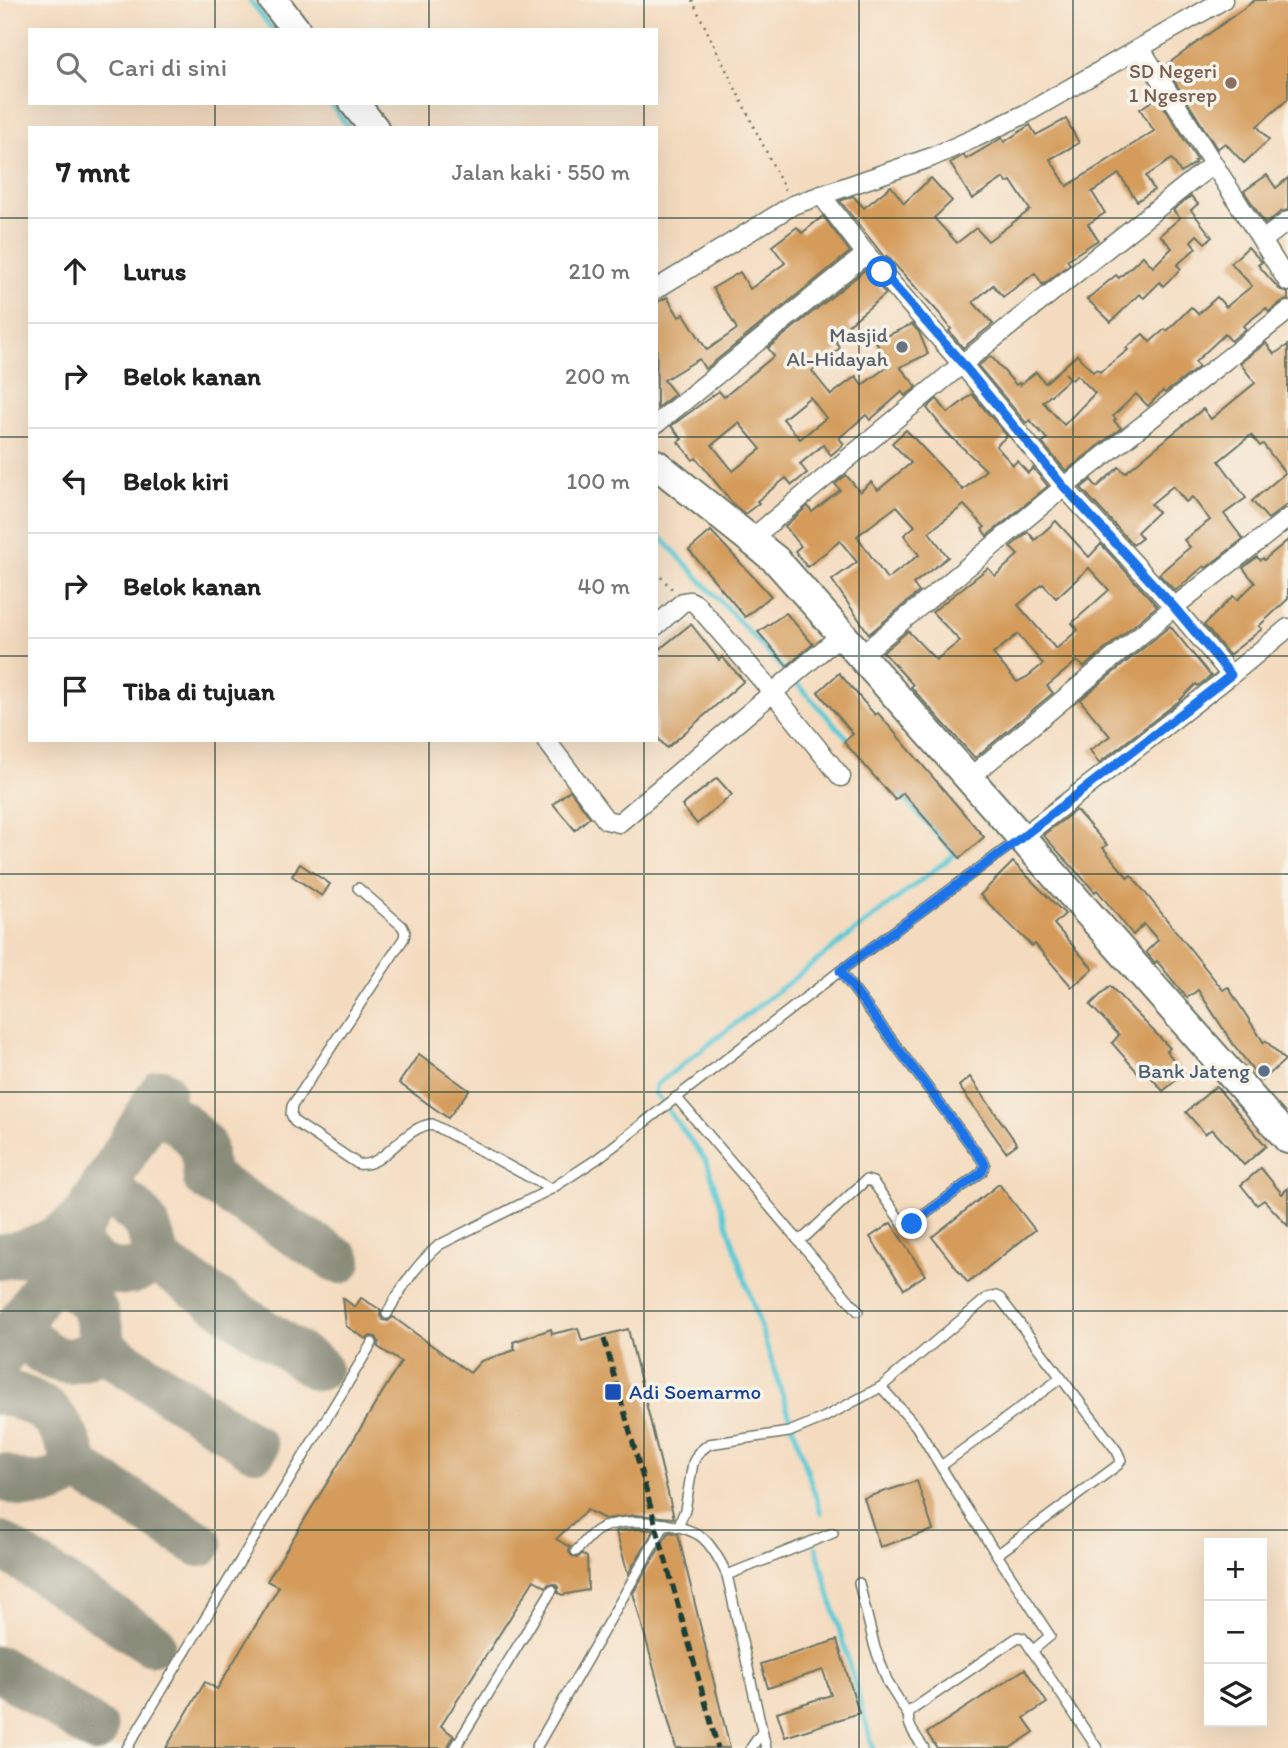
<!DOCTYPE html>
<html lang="id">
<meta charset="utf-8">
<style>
:root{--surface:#fff;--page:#f6f6f6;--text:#222;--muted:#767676;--line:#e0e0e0}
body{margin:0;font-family:Itim,sans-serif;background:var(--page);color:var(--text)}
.controls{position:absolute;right:21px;bottom:21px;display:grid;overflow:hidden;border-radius:0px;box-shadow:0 7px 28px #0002}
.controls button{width:63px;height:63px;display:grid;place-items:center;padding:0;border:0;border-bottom:2px solid var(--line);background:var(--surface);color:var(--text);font:35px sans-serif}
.stop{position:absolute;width:21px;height:21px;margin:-16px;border:5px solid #1a73e8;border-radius:50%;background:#fff}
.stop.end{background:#1a73e8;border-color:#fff;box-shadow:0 2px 7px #0008}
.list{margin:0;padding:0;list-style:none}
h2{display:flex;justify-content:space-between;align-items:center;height:91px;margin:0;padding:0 28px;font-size:30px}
h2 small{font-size:23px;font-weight:400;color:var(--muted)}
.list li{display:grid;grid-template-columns:46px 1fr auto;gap:21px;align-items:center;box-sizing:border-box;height:105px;padding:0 28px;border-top:2px solid var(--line)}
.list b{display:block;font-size:26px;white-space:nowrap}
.list em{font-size:23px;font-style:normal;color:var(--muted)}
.icon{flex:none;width:38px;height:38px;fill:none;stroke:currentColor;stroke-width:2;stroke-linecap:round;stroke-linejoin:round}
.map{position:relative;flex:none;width:1288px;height:1748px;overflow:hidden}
.search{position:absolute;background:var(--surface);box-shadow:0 7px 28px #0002;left:28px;top:28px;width:630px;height:77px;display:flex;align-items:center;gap:18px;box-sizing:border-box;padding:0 24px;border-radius:0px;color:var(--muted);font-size:26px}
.panel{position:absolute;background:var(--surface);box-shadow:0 7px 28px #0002;left:28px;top:126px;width:630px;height:616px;border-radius:0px}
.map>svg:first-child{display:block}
</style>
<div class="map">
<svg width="1288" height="1748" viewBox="0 0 1288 1748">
<rect width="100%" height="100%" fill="#f7f3e8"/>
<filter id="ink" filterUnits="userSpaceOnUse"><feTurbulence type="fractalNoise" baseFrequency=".0143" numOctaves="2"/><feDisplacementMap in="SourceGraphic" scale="14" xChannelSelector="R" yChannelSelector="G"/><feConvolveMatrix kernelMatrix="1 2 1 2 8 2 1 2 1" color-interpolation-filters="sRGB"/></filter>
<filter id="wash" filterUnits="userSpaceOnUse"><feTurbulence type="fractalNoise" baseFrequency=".00686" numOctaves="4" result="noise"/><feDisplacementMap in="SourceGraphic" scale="28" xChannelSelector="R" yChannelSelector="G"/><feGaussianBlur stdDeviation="1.57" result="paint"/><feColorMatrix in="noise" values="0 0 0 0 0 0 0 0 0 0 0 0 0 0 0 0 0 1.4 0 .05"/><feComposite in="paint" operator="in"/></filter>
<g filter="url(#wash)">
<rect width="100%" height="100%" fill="#f4dbbf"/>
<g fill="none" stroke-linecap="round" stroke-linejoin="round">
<g stroke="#5dc9d5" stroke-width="5">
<path d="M250,0L273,30"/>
<path d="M330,103L349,128"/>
<path d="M656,532L852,743"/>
<path d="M821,1513L707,1162L655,1093L656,1085L955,854L897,791"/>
<path d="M816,1547L873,1748"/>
</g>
<g stroke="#8a8c7a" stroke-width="46">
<path d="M153,1106L182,1124L203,1146L206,1178L339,1261"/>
<path d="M72,1240C87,1258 104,1275 130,1272C138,1271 148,1264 156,1260C150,1218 138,1210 102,1189"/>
<path d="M0,1257C31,1252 55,1243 79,1223"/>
<path d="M156,1260L318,1368"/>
<path d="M18,1326C32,1343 51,1365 75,1360C84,1358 94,1352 103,1349C98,1305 90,1293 49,1276"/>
<path d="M103,1349L255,1448"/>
<path d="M0,1357L162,1092"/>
<path d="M0,1391C50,1404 62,1420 78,1469C48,1485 33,1492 0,1476"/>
<path d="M78,1469L200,1544"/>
<path d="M0,1544L152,1643"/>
<path d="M0,1669L95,1730"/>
</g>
</g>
<g id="blocks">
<g fill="#d49b5a" fill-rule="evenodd">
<path d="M1255,0H1288V99L1257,126L1269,140L1244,163L1225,143L1217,149L1165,66Z"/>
<path d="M1158,97L1197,160L1194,161L1195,163L1181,173L1172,159L1146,176L1154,190L1137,201L1119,174L1092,192L1105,213L1088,224L1098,240L1067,260L1070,264L1043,285L1035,273L1003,297L993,285L973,302L993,324L963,348L949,331L951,329L939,313L886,255L890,264L840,201L853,196L864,208L891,186L904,203L931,178L952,201L934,218L957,243L976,228L988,241L1030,210L1011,181L1007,183L1004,178L972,199L950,163L964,155L966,159L1002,138L1004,142L1030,125L1036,135L1066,119L1079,143L1050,159L1067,186L1154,131L1140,109Z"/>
<path d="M1267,175L1276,188L1288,178V210L1281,212L1265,224L1244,191Z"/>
<path d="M1191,196L1198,204L1191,210L1212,237L1205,243L1197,235L1191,241L1196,248L1177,265L1181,269L1163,286L1160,282L1144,298L1139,294L1111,322L1087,299L1116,275L1119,278L1143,256L1153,267L1172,248L1160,235L1180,218L1173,210Z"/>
<path d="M823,216L850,252L708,367L705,369L699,359L664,380L675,394L657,408L656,303L667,297L679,317L684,314L707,350L737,329L713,288L740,272L750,289L785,263L772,246L797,227L802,233Z"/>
<path d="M1248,247L1262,262L1258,265L1279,289L1288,293V300L1281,302L1269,312L1266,308L1243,326L1246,329L1231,341L1225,334L1195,362L1199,367L1165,393L1163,391L1148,406L1136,394L1113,416L1116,419L1114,421L1121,428L1066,471L1042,443L1047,439L1030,420L1026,423L978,366L991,356L1016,385L1019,383L1020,385L1036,372L1045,383L1077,355L1093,372L1097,369L1100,372L1128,350L1126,348L1143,334L1150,342L1165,329L1167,331L1191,307L1198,314L1217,297L1226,307L1252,286L1231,263ZM1065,373L1072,380L1077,375L1095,393L1064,425L1043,402L1070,378Z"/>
<path d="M865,270L886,294L848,325L852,330L836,342L840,348L812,371L831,395L856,376L862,385L887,367L876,341L912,324L919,332L928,354L900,367L917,387L905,396L902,392L870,420L866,415L839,438L844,444L831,455L823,445L800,464L807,473L792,485L786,478L757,501L759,503L745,514L734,505L696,458L693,460L678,442L682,439L671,426L719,391L724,397L774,356L768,348ZM810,397L826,418L800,439L783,419ZM739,423L761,449L733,471L712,445Z"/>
<path d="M1266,343L1274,354L1288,345V504L1268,519L1252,501L1285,473L1263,444L1260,446L1251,435L1219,461L1246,498L1224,514L1243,539L1206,568L1204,566L1175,591L1159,574L1190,547L1184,540L1210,520L1192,497L1186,502L1173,486L1151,504L1158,512L1137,532L1142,538L1133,545L1081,488L1091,480L1097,487L1119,467L1125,473L1203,409L1211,419L1255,383L1240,363Z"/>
<path d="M972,394L1007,436L996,446L1013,465L1017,461L1028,473L1033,468L1048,486L987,536L982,529L985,527L964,505L929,532L948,557L913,584L919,592L869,634L832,580L857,562L840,541L807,567L795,551L801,546L785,526L808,506L812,512L840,490L835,484L846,475L860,492L871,482L878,490L911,463L892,443L906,430L963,490L986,470L947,433L927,408L937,399L948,413ZM897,506L915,526L904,535L919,555L887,579L857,536Z"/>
<path d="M1056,521L1089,557L1101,544L1157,606L1084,667L1077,661L1047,686L1053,693L975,758L927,705L911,687L913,685L883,652L908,631L936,660L960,641L932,612L988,568L995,576L1018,555L1010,547L1028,532L1035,540ZM1089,568L1109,590L1072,623L1078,630L1056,649L1018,605L1043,584L1056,598ZM1018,634L1043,664L1027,677L1017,682L993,654Z"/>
<path d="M711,531L771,596L745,617L689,550Z"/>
<path d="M1288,540V599L1259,626L1262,629L1229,655L1204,625L1233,596L1237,600L1255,583L1243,568L1257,557L1260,560L1263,558L1264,560Z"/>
<path d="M786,613L813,644L787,666L758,632Z"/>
<path d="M691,624L719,660L722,657L744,681L667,748L656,736V652Z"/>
<path d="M1170,626L1211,676L1198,686L1196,684L1179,701L1099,763L1090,750L1110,736L1080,700Z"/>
<path d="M839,673L875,715L878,713L984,837L960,858L903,793L895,800L844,742L853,734L818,692Z"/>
<path d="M717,778L732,795L697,824L682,806Z"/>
<path d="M570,790L590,817L575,830L553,804Z"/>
<path d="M1076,810L1107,845L1103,848L1128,878L1131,875L1223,990L1228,987L1264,1043L1266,1041L1285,1060L1262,1081L1233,1044L1198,990L1187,998L1157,961L1155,963L1146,952L1158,940L1144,924L1133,935L1097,890L1095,892L1043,835Z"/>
<path d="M1013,862L1065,914L1054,924L1093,969L1072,987L1035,944L1032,946L980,895Z"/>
<path d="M300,864L330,884L322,896L292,876Z"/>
<path d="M1110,986L1170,1048L1166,1051L1185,1073L1163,1091L1145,1070L1140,1075L1112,1043L1119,1035L1090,1005Z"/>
<path d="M419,1054L469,1090L448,1118L399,1083Z"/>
<path d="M970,1077L1017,1144L1006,1152L959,1086Z"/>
<path d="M1216,1086L1266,1146L1244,1165L1212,1129L1205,1134L1186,1112Z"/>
<path d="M1261,1168L1282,1194L1288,1188V1226L1264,1200L1257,1205L1241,1185Z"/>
<path d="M999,1184L1035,1230L968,1283L932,1237Z"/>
<path d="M891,1223L925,1275L904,1289L870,1237Z"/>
<path d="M343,1298L355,1307L361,1298L381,1310L380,1315L383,1320L388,1321L393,1317L397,1320L470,1373L481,1361L515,1350L513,1342L551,1329L552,1334L578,1328L582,1341L628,1329L674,1518L635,1515L605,1519L587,1510L556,1539L570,1547L569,1552L572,1556L577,1558L582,1554L587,1557L588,1590L562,1595L558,1593V1587L555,1584H549L546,1587L534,1580L441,1726L454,1736L447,1748H166L205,1682L217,1689L279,1587L267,1581L401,1362L378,1347L379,1342L376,1337L371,1336L366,1339L346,1326Z"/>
<path d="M917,1481L933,1530L880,1547L864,1498Z"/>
<path d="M635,1529L654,1530L628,1574L616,1531Z"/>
<path d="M669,1532L678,1534L730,1748H676L633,1593Z"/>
<path d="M837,1640L859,1713L785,1737L777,1712L831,1695L823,1670L768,1688L761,1664Z"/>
<path d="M1025,1669L1047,1703L1024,1718L1034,1732L1010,1748H937L927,1733Z"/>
</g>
</g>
</g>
<g filter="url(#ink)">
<use href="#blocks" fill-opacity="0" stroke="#6a7465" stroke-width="2"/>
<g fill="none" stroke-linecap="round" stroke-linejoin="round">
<defs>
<g id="service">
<path d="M358,888L402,926L405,932L404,938L292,1106L291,1114L295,1122L358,1164C385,1168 401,1128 432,1124L551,1189"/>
<path d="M676,1097L798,1240L806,1236L866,1180L873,1182L903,1224L909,1226L982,1172L985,1164L840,971"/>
<path d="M798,1240L858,1311"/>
<path d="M387,1314C401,1287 417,1264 439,1245L551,1189L597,1159L840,971L1019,839"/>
<path d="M881,1387L987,1298L996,1296L1000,1298L1117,1451L1121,1460L1118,1465L998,1554"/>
<path d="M941,1466L1061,1378"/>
<path d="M678,1527L685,1510L693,1463L698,1453L709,1444L789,1432L823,1418L881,1387L916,1426L965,1506L1050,1636L1032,1651"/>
<path d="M576,1551C583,1544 589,1536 596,1531C619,1515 682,1521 703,1538C714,1548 721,1562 727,1575L766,1748"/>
<path d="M727,1575L833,1533"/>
<path d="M859,1583L875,1648L888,1683L908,1715"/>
<path d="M127,1748L372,1343"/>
<path d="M455,1748L552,1590"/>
<path d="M536,1748L665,1524"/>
<path d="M751,1748L762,1732"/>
<path d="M924,1748C917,1737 904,1724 910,1711L1018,1637L1023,1638L1027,1643L1097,1748"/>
</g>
<g id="minor">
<path d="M1141,49L1288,282"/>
<path d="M821,195L866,254L962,364L1064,487L1174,607L1231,675"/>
<path d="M1263,240L1288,221"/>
<path d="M656,289L793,205L932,157L975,138L1025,114L1223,0"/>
<path d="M656,424L866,254"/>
<path d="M751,539L962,364L1213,164"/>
<path d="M656,626L683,602L690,601L696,604L774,694L841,777"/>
<path d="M860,656L1064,487L1288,311"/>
<path d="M546,740L606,820L619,823L842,634"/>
<path d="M968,779L1174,607L1288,518"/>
<path d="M1021,838L1231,675L1288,628"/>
</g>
<g id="trunk">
<path d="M273,0L296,30"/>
<path d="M354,103L374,128"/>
<path d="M656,464L776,560L1288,1139"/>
</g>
</defs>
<use href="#service" stroke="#6a7465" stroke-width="12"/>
<use href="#minor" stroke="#6a7465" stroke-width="21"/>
<use href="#trunk" stroke="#6a7465" stroke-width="32"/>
<g stroke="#6a7465" stroke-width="2.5" stroke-dasharray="2 5" stroke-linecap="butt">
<path d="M692,0L785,190"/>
<path d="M656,572L673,590"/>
</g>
<use href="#service" stroke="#fff" stroke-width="9"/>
<use href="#minor" stroke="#fff" stroke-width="18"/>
<use href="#trunk" stroke="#fff" stroke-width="28"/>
<path stroke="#1f3d34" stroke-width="5" stroke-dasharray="10 5" stroke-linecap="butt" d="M604,1339L718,1748"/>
</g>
</g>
<g fill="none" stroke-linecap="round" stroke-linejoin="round" filter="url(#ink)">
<path stroke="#1a73e8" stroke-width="9" d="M882,272L962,363L1064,487L1174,607L1231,675L1021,838L840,971L985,1164L982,1172L912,1224"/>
</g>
<path fill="none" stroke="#1f3d34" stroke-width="2" stroke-opacity="0.55" d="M215,0V30M429,0V30M644,0V30M859,0V1748M1073,0V1748M215,103V128M429,103V128M644,103V128M0,218H30M656,218H1288M0,437H30M656,437H1288M0,656H30M656,656H1288M215,740V1748M429,740V1748M644,740V1748M0,874H1288M0,1092H1288M0,1311H1288M0,1530H1288"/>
<circle fill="#8d6e63" stroke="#f7f3e8" stroke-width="2.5" cx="1231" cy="83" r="7"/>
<circle fill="#6b7280" stroke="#f7f3e8" stroke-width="2.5" cx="902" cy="347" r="7"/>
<circle fill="#5c6f8a" stroke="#f7f3e8" stroke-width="2.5" cx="1264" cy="1071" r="7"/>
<rect fill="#1a4fb4" stroke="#f7f3e8" stroke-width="2.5" x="604" y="1383" width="18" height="18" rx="3.5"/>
<g text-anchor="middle" stroke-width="7" stroke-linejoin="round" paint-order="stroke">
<g font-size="21" fill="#785e54" stroke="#f7f3e8" text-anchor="end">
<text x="1217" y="78">SD Negeri<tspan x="1217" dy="24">1 Ngesrep</tspan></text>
</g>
<g font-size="21" fill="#5b616d" stroke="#f7f3e8" text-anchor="end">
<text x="888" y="342">Masjid<tspan x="888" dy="24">Al-Hidayah</tspan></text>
</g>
<g font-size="21" fill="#4e5e75" stroke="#f7f3e8" text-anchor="end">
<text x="1250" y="1078">Bank Jateng</text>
</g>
<g font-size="21" fill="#164399" stroke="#f7f3e8" text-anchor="start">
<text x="629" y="1399">Adi Soemarmo</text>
</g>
</g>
</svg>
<div class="controls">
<button>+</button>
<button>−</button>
<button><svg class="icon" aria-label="layers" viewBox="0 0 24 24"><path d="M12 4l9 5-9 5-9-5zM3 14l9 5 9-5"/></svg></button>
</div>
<div class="stop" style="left:882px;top:272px"></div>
<div class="stop end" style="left:912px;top:1224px"></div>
<div class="search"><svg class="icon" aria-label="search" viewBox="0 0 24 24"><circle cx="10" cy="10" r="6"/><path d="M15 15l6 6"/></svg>Cari di sini</div>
<section class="panel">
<h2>7 mnt<small>Jalan kaki · 550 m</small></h2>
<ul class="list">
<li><svg class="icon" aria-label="ahead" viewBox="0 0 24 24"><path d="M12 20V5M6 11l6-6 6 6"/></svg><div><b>Lurus</b></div><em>210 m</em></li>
<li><svg class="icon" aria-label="right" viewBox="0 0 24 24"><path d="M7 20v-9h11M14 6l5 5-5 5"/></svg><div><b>Belok kanan</b></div><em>200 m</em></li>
<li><svg class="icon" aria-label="left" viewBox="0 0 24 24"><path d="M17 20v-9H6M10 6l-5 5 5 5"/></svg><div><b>Belok kiri</b></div><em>100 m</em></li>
<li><svg class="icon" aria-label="right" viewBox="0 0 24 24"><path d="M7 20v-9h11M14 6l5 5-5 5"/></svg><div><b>Belok kanan</b></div><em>40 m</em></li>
<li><svg class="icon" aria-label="arrive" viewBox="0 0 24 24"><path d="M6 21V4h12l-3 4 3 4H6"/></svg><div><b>Tiba di tujuan</b></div></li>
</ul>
</section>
</div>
